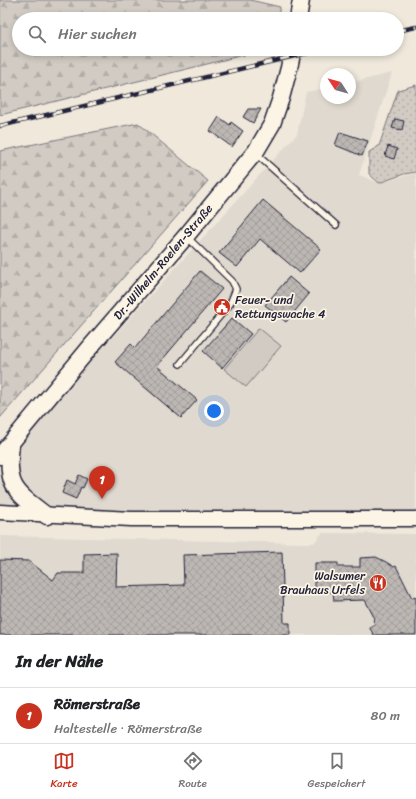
<!DOCTYPE html>
<html lang="de">
<meta charset="utf-8">
<style>
:root{--surface:#fff;--page:#f6f6f6;--text:#202124;--muted:#757577;--line:#e0e0e0;--accent:#c8321e}
body{margin:0;font-family:Sriracha,sans-serif;background:var(--page);color:var(--text)}
.compass{position:absolute;left:320px;top:68px;width:36px;height:36px;border-radius:50%;background:var(--surface);box-shadow:0 2px 6px #0003;rotate:306deg}
.you{position:absolute;left:214px;top:411px;width:14px;height:14px;margin:-10px;border:3px solid #fff;border-radius:50%;background:#1a73e8;box-shadow:0 0 0 6px #1a73e833}
.badge{display:grid;place-items:center;width:26px;height:26px;border-radius:50%;background:var(--accent);color:#fff;font-size:13px;font-weight:700}
.pin{position:absolute;translate:-50% -33px;filter:drop-shadow(0 1px 2px #0008)}
.pin::after{content:'';position:absolute;top:21px;width:14px;height:12px;background:inherit;clip-path:polygon(0 0,100% 0,50% 100%)}
.list{margin:0;padding:0;list-style:none}
h2{display:flex;justify-content:space-between;align-items:center;height:52px;margin:0;padding:0 16px;font-size:17px}
h2 small{font-size:13px;font-weight:400;color:var(--muted)}
.list li{display:grid;grid-template-columns:26px 1fr auto;gap:12px;align-items:center;box-sizing:border-box;height:56px;padding:0 16px;border-top:1px solid var(--line)}
.list b{display:block;font-size:15px;white-space:nowrap}
.list p{margin:0;font-size:13px;white-space:nowrap;color:var(--muted)}
.list em{font-size:13px;font-style:normal;color:var(--muted)}
.icon{flex:none;width:22px;height:22px;fill:none;stroke:currentColor;stroke-width:2;stroke-linecap:round;stroke-linejoin:round}
.map{position:relative;flex:none;width:416px;height:635px;overflow:hidden}
.search{position:absolute;background:var(--surface);box-shadow:0 2px 6px #0003;left:12px;right:12px;top:12px;height:44px;display:flex;align-items:center;gap:10px;box-sizing:border-box;padding:0 14px;border-radius:22px;color:var(--muted);font-size:15px}
.sheet{height:108px;background:var(--surface)}
nav{display:flex;justify-content:space-around;align-items:center;box-sizing:border-box;height:56px;border-top:1px solid var(--line);background:var(--surface);font-size:11px;color:var(--muted)}
nav a{display:grid;justify-items:center;gap:2px}
nav .on{color:var(--accent)}
.map>svg:first-child{display:block}
</style>
<div class="map">
<svg width="416" height="635" viewBox="0 0 416 635">
<defs>
<pattern id="forest-firs" width="22" height="20" patternUnits="userSpaceOnUse"><rect width="22" height="20" fill="#d1cbc3"/><path d="M5 1l3.5 6h-7zM16 11l3.5 6h-7z" fill="#b3aea8"/></pattern>
<pattern id="park-dots" width="8" height="8" patternUnits="userSpaceOnUse"><rect width="8" height="8" fill="#d1cbc3"/><path d="M2 2h.1M6 6h.1" fill="none" stroke="#b3aea8" stroke-width="1.8" stroke-linecap="round"/></pattern>
<pattern id="building-cross-hatch" width="8" height="8" patternUnits="userSpaceOnUse"><rect width="8" height="8" fill="#bcb7b3"/><path d="M0 0l8 8M0 8l8-8" fill="none" stroke="#a19d9b"/></pattern>
</defs>
<rect width="100%" height="100%" fill="#efe8db"/>
<filter id="ink" filterUnits="userSpaceOnUse"><feTurbulence type="fractalNoise" baseFrequency=".025" numOctaves="2"/><feDisplacementMap in="SourceGraphic" scale="8" xChannelSelector="R" yChannelSelector="G"/><feConvolveMatrix kernelMatrix="1 2 1 2 8 2 1 2 1" color-interpolation-filters="sRGB"/></filter>
<g filter="url(#ink)">
<g fill="#e0d9cf">
<path d="M392,73L359,175L379,183L416,173V519L0,510V461L297,134L306,92L326,88V98H350V83Z"/>
<path d="M322,533L416,534V635H0V536L303,543H314Z"/>
</g>
<path fill="#d1cbc3" stroke="#7a767f" d="M259,328L281,346L246,387L224,369Z"/>
<g fill="url(#forest-firs)" stroke="#7a767f">
<path d="M0,0H250L280,7L277,19H19V49H268L0,115Z"/>
<path d="M138,123L208,181L0,418V151Z"/>
</g>
<path fill="url(#park-dots)" stroke="#7a767f" d="M416,85V172L404,174L379,183L369,174V152L379,146L398,90Z"/>
<g fill="url(#building-cross-hatch)" stroke="#22223b">
<path d="M248,109H261L253,123L243,117Z"/>
<path d="M219,117L230,125L231,122L243,131L232,147L210,131Z"/>
<path d="M395,119L404,121L402,130L392,128Z"/>
<path d="M340,132L368,141L362,156L335,145Z"/>
<path d="M388,146L397,149L394,159L385,156Z"/>
<path d="M263,200L321,249L300,273L260,239L237,267L219,253Z"/>
<path d="M200,271L222,289L157,366L197,400L181,418L115,362L131,344L135,348Z"/>
<path d="M289,277L309,294L286,322L265,305Z"/>
<path d="M232,318L251,334L222,368L203,351Z"/>
<path d="M79,475L87,479L83,488L81,487L76,499L62,493L67,480L75,484Z"/>
<path d="M282,552L284,623H290V635H0V560L29,561L53,580L58,573H84V554L117,553L116,587L184,585L183,555Z"/>
<path d="M376,557L386,562L394,567L396,566L412,598L416,597V635H374L369,627L375,624L373,620L375,619L365,600L334,601L333,592H315V563H338V567H360V558Z"/>
</g>
<g fill="none" stroke-linecap="round" stroke-linejoin="round">
<defs>
<g id="service">
<path d="M256,154L336,225"/>
<path d="M180,364L230,304L236,289L232,281L187,237"/>
</g>
<path id="tertiary" d="M0,512L131,519H416"/>
<g id="secondary">
<path d="M298,19L301,0"/>
<path d="M11,444C6,487 14,491 47,516"/>
<path d="M0,456L92,345L186,236L256,151L272,124L281,98L289,68L293,49"/>
</g>
</defs>
<use href="#service" stroke="#22223b" stroke-width="8"/>
<use href="#tertiary" stroke="#22223b" stroke-width="17"/>
<use href="#secondary" stroke="#22223b" stroke-width="19"/>
<use href="#service" stroke="#fcf5e5" stroke-width="5.5"/>
<use href="#tertiary" stroke="#fcf5e5" stroke-width="14"/>
<use href="#secondary" stroke="#fcf5e5" stroke-width="16"/>
<defs>
<g id="rail">
<path d="M397,31L416,27"/>
<path d="M0,126L324,49"/>
</g>
</defs>
<use href="#rail" stroke="#22223b" stroke-width="4.5"/>
<use href="#rail" stroke="#fcf5e5" stroke-width="3" stroke-dasharray="9" stroke-linecap="butt"/>
</g>
</g>
<defs>
<symbol id="civic-disc" viewBox="-11 -11 22 22"><circle r="9.5" fill="#c8321e" stroke="#fcf5e5"/><path d="M-.6-6.5H3V-4.5H.6V-3L4-1V1h2V6H-6V1h2V-1L-.6-3ZM-1.2 2.5V6h2.4V2.5Z" fill="#fff"/></symbol>
<symbol id="restaurant-disc" viewBox="-11 -11 22 22"><circle r="9.5" fill="#c8321e" stroke="#fcf5e5"/><path d="M-5-6h1v4h1v-4h1v4h1v-4h1v5L-1.5 .5V6h-2V.5L-5-1ZM5-6V6H3V1.5H1.5Q1.5-4 5-6Z" fill="#fff"/></symbol>
</defs>
<g fill-rule="evenodd">
<use href="#civic-disc" x="212" y="297" width="20" height="20"/>
<use href="#restaurant-disc" x="368" y="573" width="20" height="20"/>
</g>
<g text-anchor="middle" stroke-width="3.5" stroke-linejoin="round" paint-order="stroke">
<g font-size="12" fill="#22223b" stroke="#fcf5e5">
<text transform="translate(163 262) rotate(-50)" y="4">Dr.-Wilhelm-Roelen-Straße</text>
</g>
<g font-size="12" fill="#22223b" stroke="#fcf5e5" text-anchor="start">
<text x="235" y="304">Feuer- und<tspan x="235" dy="14">Rettungswache 4</tspan></text>
<text x="365" y="580" text-anchor="end">Walsumer<tspan x="365" dy="14">Brauhaus Urfels</tspan></text>
</g>
</g>
</svg>
<svg class="compass" viewBox="-18 -18 36 36"><path d="M0-13l5 13h-10z" fill="#e53935"/><path d="M0 13l5-13h-10z" fill="#757577"/></svg>
<div class="you"></div>
<div class="pin badge" style="left:102px;top:499px">1</div>
<div class="search"><svg class="icon" aria-label="search" viewBox="0 0 24 24"><circle cx="10" cy="10" r="6"/><path d="M15 15l6 6"/></svg>Hier suchen</div>
</div>
<section class="sheet">
<h2>In der Nähe<small></small></h2>
<ul class="list">
<li><span class="badge">1</span><div><b>Römerstraße</b><p>Haltestelle · Römerstraße</p></div><em>80 m</em></li>
</ul>
</section>
<nav>
<a class="on"><svg class="icon" aria-label="map" viewBox="0 0 24 24"><path d="M3 6l6-2 6 2 6-2v14l-6 2-6-2-6 2zM9 4v14M15 6v14"/></svg>Karte</a>
<a><svg class="icon" aria-label="directions" viewBox="0 0 24 24"><path d="M12 3l9 9-9 9-9-9zM9 14v-3h6M13 9l2 2-2 2"/></svg>Route</a>
<a><svg class="icon" aria-label="saved" viewBox="0 0 24 24"><path d="M7 4h10v16l-5-4-5 4z"/></svg>Gespeichert</a>
</nav>
